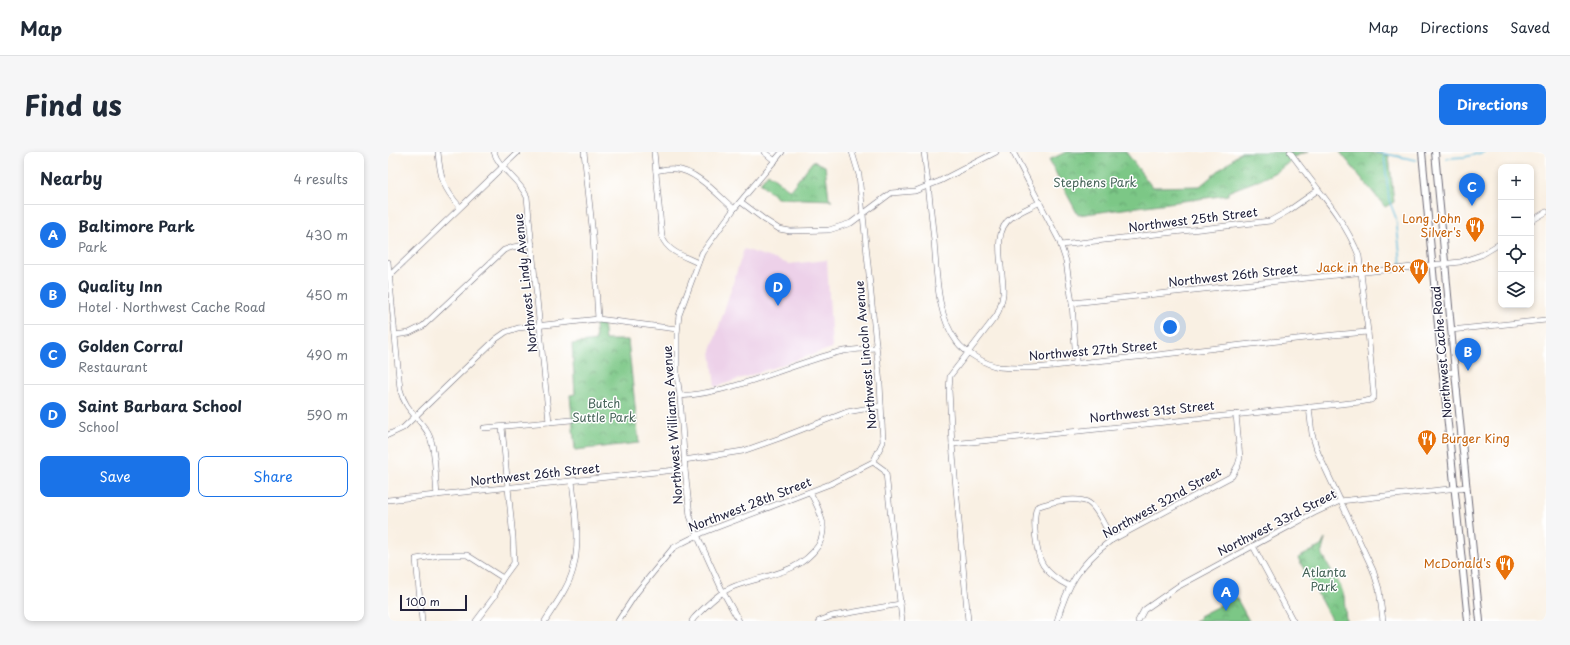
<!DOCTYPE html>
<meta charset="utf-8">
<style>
:root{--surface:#fff;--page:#f6f6f7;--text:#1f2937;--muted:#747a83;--line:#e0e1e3;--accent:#1a73e8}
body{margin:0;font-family:"Playpen Sans",sans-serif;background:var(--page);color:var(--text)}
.controls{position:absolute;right:12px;top:12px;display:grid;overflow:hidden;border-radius:8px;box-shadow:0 2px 6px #0003}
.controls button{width:36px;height:36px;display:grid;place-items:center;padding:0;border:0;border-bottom:1px solid var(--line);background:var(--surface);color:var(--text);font:20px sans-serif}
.scale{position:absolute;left:12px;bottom:10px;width:67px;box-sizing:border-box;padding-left:4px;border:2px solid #22223b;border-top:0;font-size:11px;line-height:14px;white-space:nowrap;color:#22223b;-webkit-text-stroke:3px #fff;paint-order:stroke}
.you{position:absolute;left:782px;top:175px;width:14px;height:14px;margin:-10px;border:3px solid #fff;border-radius:50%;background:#1a73e8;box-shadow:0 0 0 6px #1a73e833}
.badge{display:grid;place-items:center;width:26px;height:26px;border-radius:50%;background:var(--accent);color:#fff;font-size:13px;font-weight:700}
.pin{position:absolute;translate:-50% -33px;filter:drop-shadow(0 1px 2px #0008)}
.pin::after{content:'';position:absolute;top:21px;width:14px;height:12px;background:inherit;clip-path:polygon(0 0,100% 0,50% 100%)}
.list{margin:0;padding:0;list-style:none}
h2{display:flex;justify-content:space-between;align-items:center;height:52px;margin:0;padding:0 16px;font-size:17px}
h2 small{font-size:13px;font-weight:400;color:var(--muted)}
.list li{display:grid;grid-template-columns:26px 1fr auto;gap:12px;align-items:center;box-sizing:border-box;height:60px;padding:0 16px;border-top:1px solid var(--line)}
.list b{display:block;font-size:15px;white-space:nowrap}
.list p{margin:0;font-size:13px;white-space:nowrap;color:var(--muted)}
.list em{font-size:13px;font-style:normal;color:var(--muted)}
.actions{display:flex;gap:8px;padding:12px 16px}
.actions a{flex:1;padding:9px 0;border:1px solid var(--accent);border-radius:8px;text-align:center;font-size:14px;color:var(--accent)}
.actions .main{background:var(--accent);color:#fff}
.icon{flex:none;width:22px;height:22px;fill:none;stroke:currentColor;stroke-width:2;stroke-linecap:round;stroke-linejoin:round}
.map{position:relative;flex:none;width:1158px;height:469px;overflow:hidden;border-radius:8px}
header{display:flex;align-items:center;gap:24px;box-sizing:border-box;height:56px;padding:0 20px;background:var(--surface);border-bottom:1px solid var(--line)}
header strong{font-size:19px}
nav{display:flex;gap:22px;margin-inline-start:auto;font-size:14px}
.intro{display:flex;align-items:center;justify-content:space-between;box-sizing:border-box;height:96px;padding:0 24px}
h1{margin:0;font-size:28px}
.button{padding:10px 18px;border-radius:8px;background:var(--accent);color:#fff;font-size:14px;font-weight:700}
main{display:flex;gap:24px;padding:0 24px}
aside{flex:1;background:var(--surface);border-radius:8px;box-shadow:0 2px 6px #0003}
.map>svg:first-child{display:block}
</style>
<header>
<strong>Map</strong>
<nav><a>Map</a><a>Directions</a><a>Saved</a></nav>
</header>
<div class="intro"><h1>Find us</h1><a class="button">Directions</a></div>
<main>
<aside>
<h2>Nearby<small>4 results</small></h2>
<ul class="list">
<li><span class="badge">A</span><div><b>Baltimore Park</b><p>Park</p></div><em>430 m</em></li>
<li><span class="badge">B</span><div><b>Quality Inn</b><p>Hotel · Northwest Cache Road</p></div><em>450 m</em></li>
<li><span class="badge">C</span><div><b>Golden Corral</b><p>Restaurant</p></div><em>490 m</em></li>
<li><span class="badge">D</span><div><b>Saint Barbara School</b><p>School</p></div><em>590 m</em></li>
</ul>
<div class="actions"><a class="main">Save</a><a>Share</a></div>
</aside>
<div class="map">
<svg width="1158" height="469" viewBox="0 0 1158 469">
<defs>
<pattern id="park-crowns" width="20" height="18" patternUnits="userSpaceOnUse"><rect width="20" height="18" fill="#7cc786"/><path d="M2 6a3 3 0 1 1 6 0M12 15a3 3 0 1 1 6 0" fill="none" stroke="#65a16f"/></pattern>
</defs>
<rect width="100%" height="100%" fill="#fff"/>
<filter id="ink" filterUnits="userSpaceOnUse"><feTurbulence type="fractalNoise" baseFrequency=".025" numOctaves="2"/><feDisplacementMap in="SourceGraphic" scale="8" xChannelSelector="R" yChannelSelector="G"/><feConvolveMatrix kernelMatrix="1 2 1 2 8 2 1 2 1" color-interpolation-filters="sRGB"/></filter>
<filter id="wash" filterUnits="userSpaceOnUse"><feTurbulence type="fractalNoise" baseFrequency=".012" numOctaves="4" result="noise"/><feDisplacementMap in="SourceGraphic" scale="16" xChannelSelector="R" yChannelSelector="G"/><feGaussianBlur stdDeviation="0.9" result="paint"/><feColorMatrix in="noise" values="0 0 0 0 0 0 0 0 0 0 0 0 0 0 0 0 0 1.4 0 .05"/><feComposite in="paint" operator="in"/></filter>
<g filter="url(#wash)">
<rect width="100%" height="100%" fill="#f9f0e3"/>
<path fill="#edd1e9" d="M356,97L401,112L439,108L444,196L327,235L323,199Z"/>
<g fill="url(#park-crowns)" stroke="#4f7460">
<path d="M678,0H738L764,35L812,34L853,0H897L899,2L903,0H921C907,1 900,13 889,19C874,28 856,33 840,40V43L690,63L661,8Z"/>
<path d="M952,0H980L1001,4L1006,50L997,55Z"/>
<path d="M425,9L437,14L441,46L444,48L389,46L372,31L380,21L402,38Z"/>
<path d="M207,171H215L217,188H240L251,291L187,298L182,243L187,242L184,192L208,189Z"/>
<path d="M937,387L934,399L935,404L953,435L956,444L958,469H944L910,406L933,394Z"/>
<path d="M848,445L861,469H806L812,466L811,464Z"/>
</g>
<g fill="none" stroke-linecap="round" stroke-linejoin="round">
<g stroke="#5bb9da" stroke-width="1.5">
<path d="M988,0L1028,8"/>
<path d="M996,2L1001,48L1008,66L1013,111"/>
<path d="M1059,6L1077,5L1096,0"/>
</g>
</g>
</g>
<g filter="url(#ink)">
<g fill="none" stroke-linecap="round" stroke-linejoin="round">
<defs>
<g id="minor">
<path d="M50,0C52,25 55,36 72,55"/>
<path d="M106,0C111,17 132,28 139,45L161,270"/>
<path d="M196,0L205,84L210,167"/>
<path d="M266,0L274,85C280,100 296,104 310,111"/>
<path d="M376,0L387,9"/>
<path d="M464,0L471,23L492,232L495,290L485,310"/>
<path d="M536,0C540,30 543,59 546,89C549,122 548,162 569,190C576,200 599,213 611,215C646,219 684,211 719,208C806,200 893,187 980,180"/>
<path d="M625,0L671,88L678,109L684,151L688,210"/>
<path d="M268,19C274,18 280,16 287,17C308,18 330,43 346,57"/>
<path d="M353,50L377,68L391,77L402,79L441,78L463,71L503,41L527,39L552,29L608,0"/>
<path d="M1143,69L1158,60"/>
<path d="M673,93L882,69L900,59L930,38"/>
<path d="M0,110L12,237C17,258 30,264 40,281C48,295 47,327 49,343"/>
<path d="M0,125L130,0"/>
<path d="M684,151L1072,110L1093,103L1113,91"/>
<path d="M1063,178L1158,168"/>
<path d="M7,183L21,181L35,174L116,98L125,95L144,92"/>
<path d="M1055,221L1067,220"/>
<path d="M292,244C348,240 398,214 451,200C463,197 476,197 488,196"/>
<path d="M921,255L924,282L930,301L985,418L991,437L995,469"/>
<path d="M96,276L183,268"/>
<path d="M0,283L15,276L108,187L118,180L130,176L210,167L289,177"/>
<path d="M564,292L972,250L983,248L986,245L980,180L971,104C956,65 926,34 902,0"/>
<path d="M296,308L355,299L392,286L459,260L493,254"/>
<path d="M485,310L496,318L498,321L514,469"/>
<path d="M0,348L297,317"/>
<path d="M865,394L905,469"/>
<path d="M681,434C671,429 661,422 655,413C648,402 644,367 649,355C661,350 690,344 701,351C710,357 719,378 724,388"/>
<path d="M34,469L28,407L52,403H79L115,426"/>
<path d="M88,469L106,445L115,426L126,411L125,386L114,275"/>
<path d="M157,469C167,453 180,436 185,418C193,389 187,358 184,329"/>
<path d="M230,469L249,440L285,396L294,391L314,381L442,332L485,310"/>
<path d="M304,469L306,466C318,454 331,440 347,434C376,423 411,422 430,394C435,386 437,374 433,365C431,356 426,348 422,340"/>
<path d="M351,469L335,440L309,383L302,364L297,317L292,244L289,224V182L291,163L314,101L346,57L394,0"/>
<path d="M431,469L444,464L512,452"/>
<path d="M580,469L564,292L561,238L562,224L609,163C612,156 614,150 615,142C617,119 601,81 624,65C632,59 643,55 652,50"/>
<path d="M669,469C679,433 692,412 722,389L844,324L850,313L852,306L848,262"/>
<path d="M750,469L756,458L789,435L926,361L952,349L1079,335"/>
</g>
<g id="major">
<path d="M1034,0L1050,174L1080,469"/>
<path d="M1047,0L1067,220L1092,469"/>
</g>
</defs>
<use href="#minor" stroke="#6d6a76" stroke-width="6"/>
<use href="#major" stroke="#6d6a76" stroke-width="8"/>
<use href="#minor" stroke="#fff" stroke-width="5"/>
<use href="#major" stroke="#fff" stroke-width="6"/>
</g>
</g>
<defs>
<symbol id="restaurant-pin" viewBox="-11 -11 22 30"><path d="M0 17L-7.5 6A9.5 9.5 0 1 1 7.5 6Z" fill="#e8710a" stroke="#fff"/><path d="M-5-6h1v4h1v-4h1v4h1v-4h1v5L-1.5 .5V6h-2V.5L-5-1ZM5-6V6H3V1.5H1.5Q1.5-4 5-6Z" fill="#fff"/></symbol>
</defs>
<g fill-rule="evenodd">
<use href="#restaurant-pin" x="1076" y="63" width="22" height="30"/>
<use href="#restaurant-pin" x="1020" y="105" width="22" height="30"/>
<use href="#restaurant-pin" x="1028" y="276" width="22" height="30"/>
<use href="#restaurant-pin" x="1106" y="401" width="22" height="30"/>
</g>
<g text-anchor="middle" stroke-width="3" stroke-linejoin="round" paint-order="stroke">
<g font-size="12" fill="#466459" stroke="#fff">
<text x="707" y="35">Stephens Park</text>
<text x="216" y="256">Butch<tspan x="216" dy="14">Suttle Park</tspan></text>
<text x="936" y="425">Atlanta<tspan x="936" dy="14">Park</tspan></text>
</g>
<g font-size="12" fill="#c56008" stroke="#fff" text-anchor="end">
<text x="1073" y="71">Long John<tspan x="1073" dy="14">Silver's</tspan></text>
<text x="1017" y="120">Jack in the Box</text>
<text x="1053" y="291" text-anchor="start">Burger King</text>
<text x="1103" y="416">McDonald's</text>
</g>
<g font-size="12" fill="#22223b" stroke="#fff">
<text transform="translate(805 68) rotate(-7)" y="4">Northwest 25th Street</text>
<text transform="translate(845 124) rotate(-6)" y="4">Northwest 26th Street</text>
<text transform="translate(138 131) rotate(-96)" y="4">Northwest Lindy Avenue</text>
<text transform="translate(705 199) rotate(-5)" y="4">Northwest 27th Street</text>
<text transform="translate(1054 200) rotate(-95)" y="4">Northwest Cache Road</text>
<text transform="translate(478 203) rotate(-95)" y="4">Northwest Lincoln Avenue</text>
<text transform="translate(764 260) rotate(-6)" y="4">Northwest 31st Street</text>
<text transform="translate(285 273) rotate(-94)" y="4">Northwest Williams Avenue</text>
<text transform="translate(147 323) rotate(-6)" y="4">Northwest 26th Street</text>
<text transform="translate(774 351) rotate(-29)" y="4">Northwest 32nd Street</text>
<text transform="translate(362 353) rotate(-21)" y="4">Northwest 28th Street</text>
<text transform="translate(889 371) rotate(-27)" y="4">Northwest 33rd Street</text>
</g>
</g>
</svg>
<div class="controls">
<button>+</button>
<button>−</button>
<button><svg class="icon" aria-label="locate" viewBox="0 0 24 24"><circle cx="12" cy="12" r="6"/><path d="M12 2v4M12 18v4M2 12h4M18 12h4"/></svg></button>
<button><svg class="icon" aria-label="layers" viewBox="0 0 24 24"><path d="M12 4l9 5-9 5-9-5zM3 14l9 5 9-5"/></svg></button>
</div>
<div class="scale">100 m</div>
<div class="you"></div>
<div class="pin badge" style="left:838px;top:459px">A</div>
<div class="pin badge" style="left:1080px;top:219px">B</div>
<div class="pin badge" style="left:1084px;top:54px">C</div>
<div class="pin badge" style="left:390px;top:154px">D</div>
</div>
</main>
